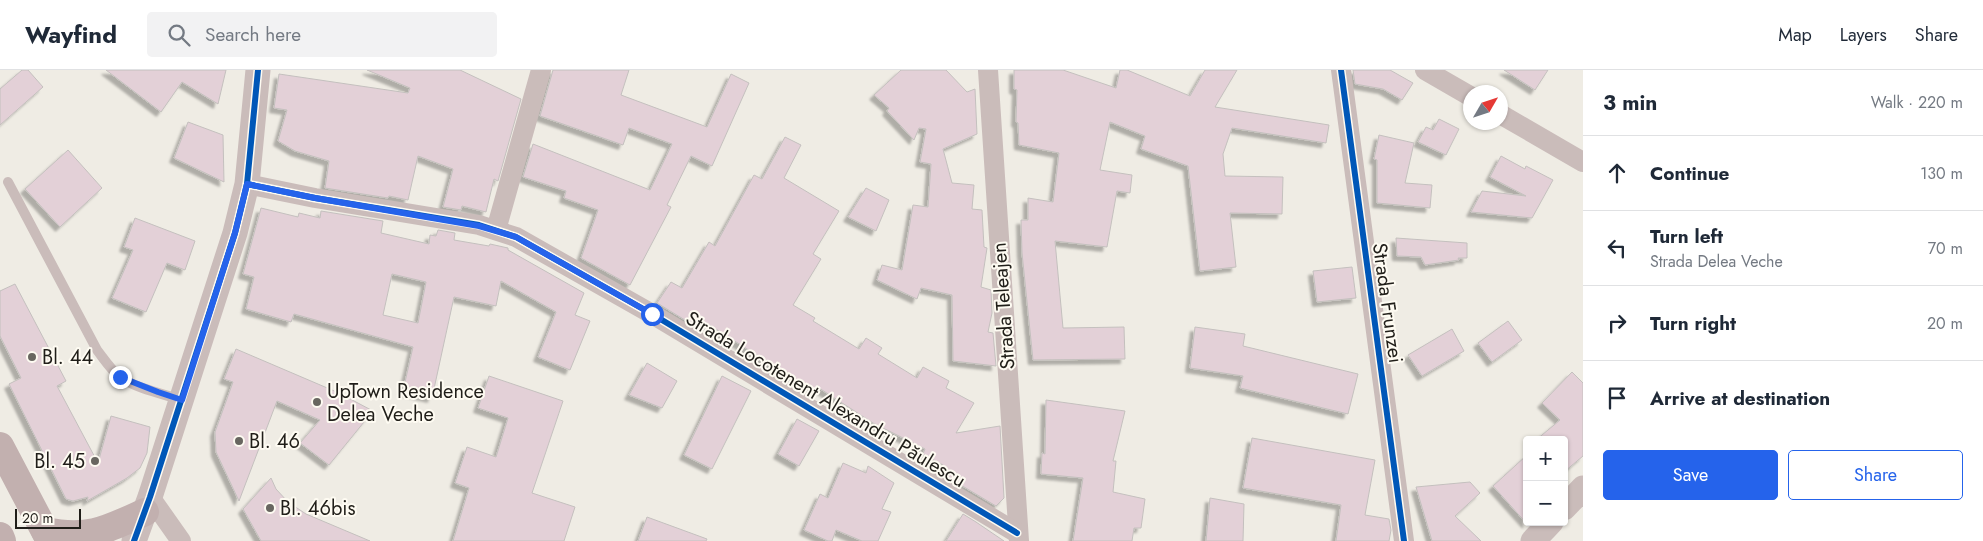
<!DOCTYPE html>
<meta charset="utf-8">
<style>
:root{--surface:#fff;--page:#f2f2f3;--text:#1f2937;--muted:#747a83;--line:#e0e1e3;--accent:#2563eb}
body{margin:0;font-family:Jost,sans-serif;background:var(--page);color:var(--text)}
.controls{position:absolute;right:15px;bottom:15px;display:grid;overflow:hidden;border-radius:5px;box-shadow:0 1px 4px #0004}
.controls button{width:45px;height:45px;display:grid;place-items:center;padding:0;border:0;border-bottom:1px solid var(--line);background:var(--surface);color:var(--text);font:25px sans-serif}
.compass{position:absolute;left:1463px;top:15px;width:45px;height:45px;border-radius:50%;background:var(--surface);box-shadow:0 1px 4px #0004;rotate:51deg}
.scale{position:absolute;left:15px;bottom:12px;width:66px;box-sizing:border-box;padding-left:5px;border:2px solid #201e19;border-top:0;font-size:14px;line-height:18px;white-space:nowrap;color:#201e19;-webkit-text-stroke:4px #fefbf2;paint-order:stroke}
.stop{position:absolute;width:15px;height:15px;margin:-11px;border:4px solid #2563eb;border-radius:50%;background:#fff}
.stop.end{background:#2563eb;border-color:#fff;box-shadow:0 1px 5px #0008}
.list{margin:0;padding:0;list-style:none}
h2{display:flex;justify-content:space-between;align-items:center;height:65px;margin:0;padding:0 20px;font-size:21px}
h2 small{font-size:16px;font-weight:400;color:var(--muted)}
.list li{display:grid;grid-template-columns:32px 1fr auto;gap:15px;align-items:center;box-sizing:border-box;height:75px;padding:0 20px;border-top:1px solid var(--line)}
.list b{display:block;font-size:19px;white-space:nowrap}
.list p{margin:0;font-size:16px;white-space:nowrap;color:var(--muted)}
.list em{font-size:16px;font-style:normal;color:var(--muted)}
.actions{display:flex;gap:10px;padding:15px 20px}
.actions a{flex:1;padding:11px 0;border:1px solid var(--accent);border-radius:5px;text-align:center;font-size:18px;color:var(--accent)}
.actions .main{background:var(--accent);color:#fff}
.icon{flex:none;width:28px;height:28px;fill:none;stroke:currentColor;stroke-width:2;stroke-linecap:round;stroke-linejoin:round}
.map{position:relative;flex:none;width:1583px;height:471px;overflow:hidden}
header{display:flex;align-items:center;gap:30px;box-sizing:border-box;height:70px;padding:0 25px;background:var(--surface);border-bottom:1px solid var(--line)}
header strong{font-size:24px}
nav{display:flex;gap:28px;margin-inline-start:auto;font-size:18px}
.search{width:350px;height:45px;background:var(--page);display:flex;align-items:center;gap:12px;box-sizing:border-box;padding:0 18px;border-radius:5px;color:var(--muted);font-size:19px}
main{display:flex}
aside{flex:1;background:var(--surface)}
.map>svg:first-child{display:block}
</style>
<header>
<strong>Wayfind</strong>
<div class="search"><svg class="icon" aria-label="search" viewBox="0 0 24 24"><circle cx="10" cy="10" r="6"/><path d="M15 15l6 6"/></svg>Search here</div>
<nav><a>Map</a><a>Layers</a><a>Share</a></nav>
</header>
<main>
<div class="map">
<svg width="1583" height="471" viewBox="0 0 1583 471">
<defs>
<filter id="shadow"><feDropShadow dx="-4.5" dy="4.5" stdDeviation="1" flood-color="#0004"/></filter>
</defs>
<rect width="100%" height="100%" fill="#efece4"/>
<g fill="#e3d0d7" stroke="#c4c0be" fill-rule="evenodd" filter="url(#shadow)">
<path d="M22,0H28L43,17L0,55V19Z"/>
<path d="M106,0H226L218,34L182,12L161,42Z"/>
<path d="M367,0H460L521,29L498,111L494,109L486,142L462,136L461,140L443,137L453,99L418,86L408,130L389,126L388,128L325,118L329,91L295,81L278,71L287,40L274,38L279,4L408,23L410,18Z"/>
<path d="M553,0H629L621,25L707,57L731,4L749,13L712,96L691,86L667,135L671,137L630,215L581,188L598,140L564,128L566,121L523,107L533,74L650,120L672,74L629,58L623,75L540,46Z"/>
<path d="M901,0H946L967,22L975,19L977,64L943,79L952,113L974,115L972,139L982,140L984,177L987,178L981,217L991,220L992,243L988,262L993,263L996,296L953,291L952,225L921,218L917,229L877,210L882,195L902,200L913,135L928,137L931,94L920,92L926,59L919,58L914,70L887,41L889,38L874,25Z"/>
<path d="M1014,0H1063L1116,18L1120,0H1127L1190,26L1205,0H1237L1215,37L1329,55L1326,73L1232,58L1223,84L1225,106L1283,107L1282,144L1230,143L1236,197L1200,201L1188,96L1141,79L1145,66L1110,52L1100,100L1132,105L1130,123L1117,121L1107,177L1055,171L1063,258L1124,257L1125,289L1033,290L1022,183L1021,150H1028V128L1053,132L1059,83L1019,75L1018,53L1016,52L1017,20L1014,19Z"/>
<path d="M1353,0H1390L1413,13L1402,30L1383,19L1355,14Z"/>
<path d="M1504,0H1548L1535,20Z"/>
<path d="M1439,49L1459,59L1446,85L1418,72L1426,57L1433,60Z"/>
<path d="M188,52L223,65L224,112L174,88Z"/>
<path d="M1379,65L1414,73L1405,113L1432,115L1430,138L1377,133V90L1374,89Z"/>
<path d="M785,67L801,75L784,108L839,141L813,184L821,189L793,235L815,248L813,251L859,279L866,268L882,278L878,284L917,308L923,297L949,311L946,318L974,333L956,363L1000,356L1004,428L996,436L939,402L943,395L923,384L925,379L873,353L819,318L816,323L708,254L703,261L657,233L671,212L682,218L709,172L715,176L754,105L762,109Z"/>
<path d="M68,80L102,118L60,157L25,119Z"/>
<path d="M1501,86L1525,99L1526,96L1553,110L1532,148L1471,142L1482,121L1526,126L1490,107Z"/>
<path d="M866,118L889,130L876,161L848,147Z"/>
<path d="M261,138L298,147L299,143L320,148L321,141L383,151L381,163L429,174L430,165L436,166L438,160L455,163L454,170L489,176L490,174L508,178V180L584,223L575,245L590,251L570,300L538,287L556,242L501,211L496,236L454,227L432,328L403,321L413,277L294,244L291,252L246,239L254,207L243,204ZM392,204L426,212L418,253L383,245Z"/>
<path d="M135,148L195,171L185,200L167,193L146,242L112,228L133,180L124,177Z"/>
<path d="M1396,168L1467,173V188H1458L1459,190L1425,195L1421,187L1397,186Z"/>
<path d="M1352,197L1356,228L1317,232L1313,201Z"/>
<path d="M15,214L66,311L57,316L98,393L111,346L150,357L147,383L140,398L127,408L87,431L88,427L73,431L66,429L9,314L21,308L0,266V221Z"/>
<path d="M1508,251L1522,270L1492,292L1478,273Z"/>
<path d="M1195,257L1245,264L1243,276L1358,304L1348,344L1240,318L1243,306L1190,298Z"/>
<path d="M1452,259L1464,281L1422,306L1408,285Z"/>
<path d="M236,279L339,323L373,341L329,395L300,373L320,350L277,331L239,431L216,382L215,362L233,312L224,309Z"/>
<path d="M647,293L677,311L662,338L629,325Z"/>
<path d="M1572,302L1583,313V386L1564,402V370H1536L1560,350L1542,333Z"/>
<path d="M489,306L563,331L532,423L575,437L564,471H453L469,418L455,413L467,377L496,387L508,348L478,338Z"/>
<path d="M722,306L751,321L712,399L684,385Z"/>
<path d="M1046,330L1125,341L1113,391H1116L1113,422L1145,429L1141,458H1134L1132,471H1073L1083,408L1041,404L1042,383L1045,384Z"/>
<path d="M797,349L819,361L799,396L778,384Z"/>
<path d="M1252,368L1375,390L1365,445L1389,449L1391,460L1389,471H1336L1341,435L1243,418Z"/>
<path d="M1527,385V454L1493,416Z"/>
<path d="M843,393L866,403L868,396L894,413L882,439L891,442L878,471H862L836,460L832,471H828L804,460L820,424L828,428Z"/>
<path d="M271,408L276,419L288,432L306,444L370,471H261L243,439Z"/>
<path d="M1470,412L1480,423L1455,446L1481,471H1432L1416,417Z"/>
<path d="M1210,428L1244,434L1243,471H1206Z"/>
<path d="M963,444L976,452L1004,471H946Z"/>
<path d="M647,447L707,469L706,471H638Z"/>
</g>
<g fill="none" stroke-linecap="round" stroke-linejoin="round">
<path stroke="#cabcba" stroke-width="10" d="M8,112L97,280C104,289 111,300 120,307C135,318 163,324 182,330"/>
<g stroke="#cabcba" stroke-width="20">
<path d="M988,0L1019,471"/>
<path d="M1341,0L1404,471"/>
<path d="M1425,0L1470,26"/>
<path d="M1500,44L1583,92"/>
<path d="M247,114L315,128L479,155L516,167L652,244L1017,463"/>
<path d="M496,160L541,0"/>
<path d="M150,427L181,471"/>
</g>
<g stroke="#cabcba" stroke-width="25">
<path d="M1564,438L1583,418"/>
<path d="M134,471L150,427L235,163L247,114L258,0"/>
<path d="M1533,471L1551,452"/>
</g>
<g stroke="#c2b0af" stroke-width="28">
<path d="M0,376L50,471"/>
<path d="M45,461C88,470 106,460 145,442"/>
<path d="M0,466L2,471"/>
</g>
<defs>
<g id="cycleway">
<path d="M1341,0L1404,471"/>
<path d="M247,114L315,128L479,155L516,167L652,244L1017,463"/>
<path d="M134,471L150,427L235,163L247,114L258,0"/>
</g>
</defs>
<use href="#cycleway" stroke="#fefbf2" stroke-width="9"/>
<use href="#cycleway" stroke="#0057b8" stroke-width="6"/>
</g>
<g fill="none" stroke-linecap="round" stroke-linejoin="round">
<path stroke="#2563eb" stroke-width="6" d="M120,307L158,322L182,330L235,163L247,114L315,128L479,156L516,167L652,244"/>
</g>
<g fill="#686660" stroke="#fefbf2" stroke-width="2">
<circle cx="32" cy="287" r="5"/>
<circle cx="317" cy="332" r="5"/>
<circle cx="239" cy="371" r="5"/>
<circle cx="95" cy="391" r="5"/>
<circle cx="270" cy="438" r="5"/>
</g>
<g text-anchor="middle" stroke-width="4" stroke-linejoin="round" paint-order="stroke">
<g font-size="20" fill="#201e19" stroke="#fefbf2">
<text transform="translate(1388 233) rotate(82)" y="7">Strada Frunzei</text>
<text transform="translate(1003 236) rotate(-94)" y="7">Strada Teleajen</text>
<text transform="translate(826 329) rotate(31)" y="7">Strada Locotenent Alexandru Păulescu</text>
</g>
<g font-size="20" fill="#201e19" stroke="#fefbf2" text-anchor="start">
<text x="42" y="294">Bl. 44</text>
<text x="327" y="328">UpTown Residence<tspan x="327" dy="23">Delea Veche</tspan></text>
<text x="249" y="378">Bl. 46</text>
<text x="85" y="398" text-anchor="end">Bl. 45</text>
<text x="280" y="445">Bl. 46bis</text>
</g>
</g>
</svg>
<div class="controls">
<button>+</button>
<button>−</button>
</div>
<svg class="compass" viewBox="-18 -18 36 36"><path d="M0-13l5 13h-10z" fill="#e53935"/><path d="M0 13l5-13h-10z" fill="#747a83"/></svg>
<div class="scale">20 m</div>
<div class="stop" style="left:652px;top:244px"></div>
<div class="stop end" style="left:120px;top:307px"></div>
</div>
<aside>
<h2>3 min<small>Walk · 220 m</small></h2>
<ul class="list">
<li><svg class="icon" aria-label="ahead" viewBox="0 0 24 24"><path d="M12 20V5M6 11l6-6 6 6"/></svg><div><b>Continue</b></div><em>130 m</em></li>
<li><svg class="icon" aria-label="left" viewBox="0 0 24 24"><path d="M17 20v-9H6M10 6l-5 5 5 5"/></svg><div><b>Turn left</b><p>Strada Delea Veche</p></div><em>70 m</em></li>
<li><svg class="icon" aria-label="right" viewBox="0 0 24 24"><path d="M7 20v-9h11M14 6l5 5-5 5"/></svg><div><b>Turn right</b></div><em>20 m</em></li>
<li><svg class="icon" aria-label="arrive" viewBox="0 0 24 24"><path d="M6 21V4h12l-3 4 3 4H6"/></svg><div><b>Arrive at destination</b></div></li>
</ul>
<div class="actions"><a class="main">Save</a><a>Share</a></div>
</aside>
</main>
